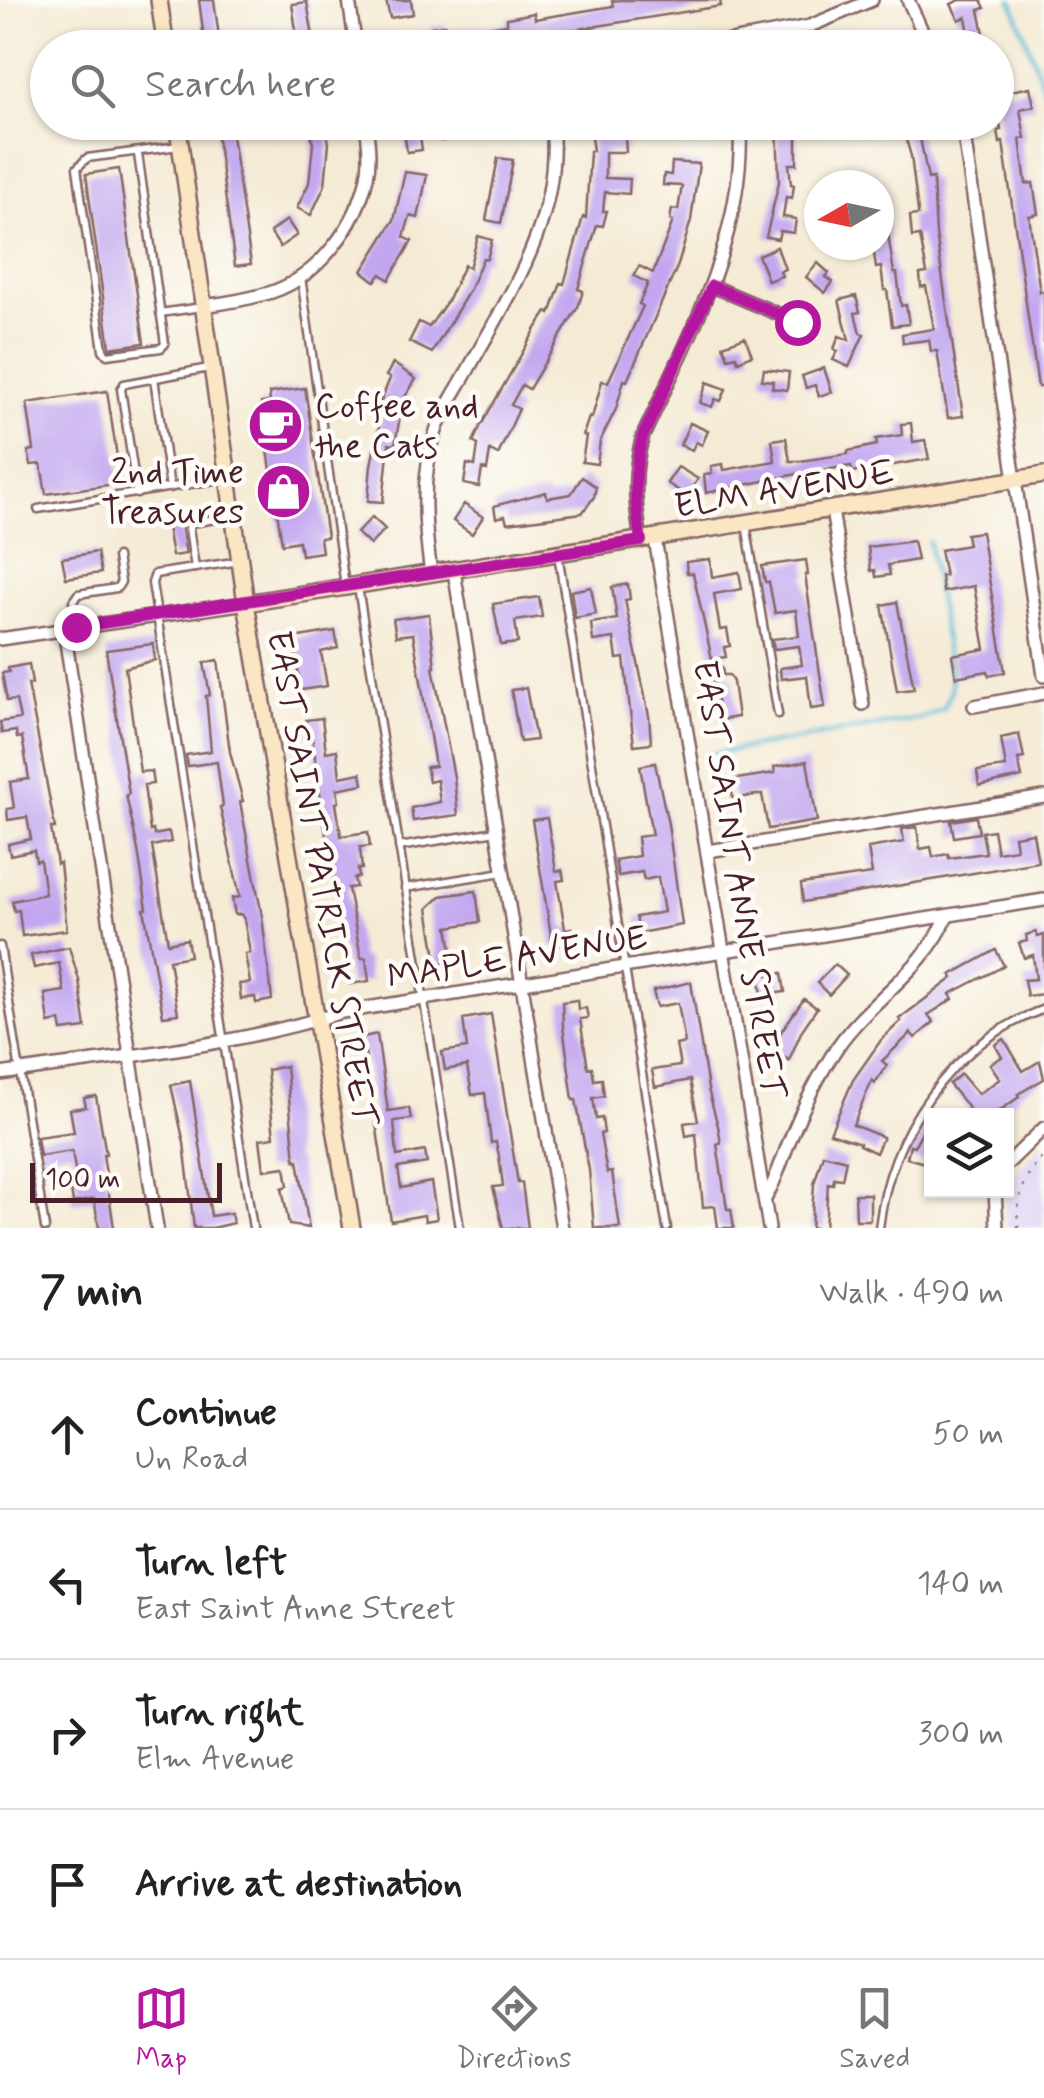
<!DOCTYPE html>
<meta charset="utf-8">
<style>
:root{--surface:#fff;--page:#f2f2f2;--text:#222;--muted:#767676;--line:#e0e0e0;--accent:#b5179e}
body{margin:0;font-family:Mynerve,sans-serif;background:var(--page);color:var(--text)}
.controls{position:absolute;right:30px;bottom:30px;display:grid;overflow:hidden;border-radius:0px;box-shadow:0 2px 8px #0004}
.controls button{width:90px;height:90px;display:grid;place-items:center;padding:0;border:0;border-bottom:2px solid var(--line);background:var(--surface);color:var(--text);font:50px sans-serif}
.compass{position:absolute;left:804px;top:170px;width:90px;height:90px;border-radius:50%;background:var(--surface);box-shadow:0 2px 8px #0004;rotate:261deg}
.scale{position:absolute;left:30px;bottom:25px;width:192px;box-sizing:border-box;padding-left:10px;border:5px solid #4a1f2b;border-top:0;font-size:28px;line-height:35px;white-space:nowrap;color:#4a1f2b;-webkit-text-stroke:8px #fdfcf7;paint-order:stroke}
.stop{position:absolute;width:30px;height:30px;margin:-22px;border:8px solid #b5179e;border-radius:50%;background:#fff}
.stop.end{background:#b5179e;border-color:#fff;box-shadow:0 2px 10px #0008}
.list{margin:0;padding:0;list-style:none}
h2{display:flex;justify-content:space-between;align-items:center;height:130px;margin:0;padding:0 40px;font-size:42px}
h2 small{font-size:32px;font-weight:400;color:var(--muted)}
.list li{display:grid;grid-template-columns:65px 1fr auto;gap:30px;align-items:center;box-sizing:border-box;height:150px;padding:0 40px;border-top:2px solid var(--line)}
.list b{display:block;font-size:38px;white-space:nowrap}
.list p{margin:0;font-size:32px;white-space:nowrap;color:var(--muted)}
.list em{font-size:32px;font-style:normal;color:var(--muted)}
.icon{flex:none;width:55px;height:55px;fill:none;stroke:currentColor;stroke-width:2;stroke-linecap:round;stroke-linejoin:round}
.map{position:relative;flex:none;width:1044px;height:1228px;overflow:hidden}
.search{position:absolute;background:var(--surface);box-shadow:0 2px 8px #0004;left:30px;right:30px;top:30px;height:110px;display:flex;align-items:center;gap:25px;box-sizing:border-box;padding:0 35px;border-radius:55px;color:var(--muted);font-size:38px}
.sheet{height:730px;background:var(--surface)}
nav{display:flex;justify-content:space-around;align-items:center;box-sizing:border-box;height:140px;border-top:2px solid var(--line);background:var(--surface);font-size:28px;color:var(--muted)}
nav a{display:grid;justify-items:center;gap:5px}
nav .on{color:var(--accent)}
.map>svg:first-child{display:block}
</style>
<div class="map">
<svg width="1044" height="1228" viewBox="0 0 1044 1228">
<rect width="100%" height="100%" fill="#fdfcf7"/>
<filter id="ink" filterUnits="userSpaceOnUse"><feTurbulence type="fractalNoise" baseFrequency=".01" numOctaves="2"/><feDisplacementMap in="SourceGraphic" scale="20" xChannelSelector="R" yChannelSelector="G"/><feConvolveMatrix kernelMatrix="1 2 1 2 8 2 1 2 1" color-interpolation-filters="sRGB"/></filter>
<filter id="wash" filterUnits="userSpaceOnUse"><feTurbulence type="fractalNoise" baseFrequency=".0048" numOctaves="4" result="noise"/><feDisplacementMap in="SourceGraphic" scale="40" xChannelSelector="R" yChannelSelector="G"/><feGaussianBlur stdDeviation="2.25" result="paint"/><feColorMatrix in="noise" values="0 0 0 0 0 0 0 0 0 0 0 0 0 0 0 0 0 1.4 0 .05"/><feComposite in="paint" operator="in"/></filter>
<g filter="url(#wash)">
<rect width="100%" height="100%" fill="#f5ebd5"/>
<path fill="#dfd5f5" d="M1044,1142V1228H1007L1005,1204L1010,1186L1017,1172Z"/>
<g fill="none" stroke-linecap="round" stroke-linejoin="round">
<g stroke="#5cbbda" stroke-width="4">
<path d="M1012,0L1044,89"/>
<path d="M712,754L921,718L944,708L951,691V678L929,542"/>
</g>
</g>
<g id="blocks">
<g fill="#c2a7f0">
<path d="M199,0H214L219,37L204,39Z"/>
<path d="M386,0H411L413,14L390,18Z"/>
<path d="M620,0H720L721,6L493,43L434,48L431,27L445,25L446,31L482,26V28L507,24V18L534,13L535,19L613,6L612,1Z"/>
<path d="M960,0H981L985,8L979,10L986,43L971,46L966,17L959,20L951,4Z"/>
<path d="M307,2L315,48H292L290,38L297,37L292,4Z"/>
<path d="M996,67H1000L1007,92L1030,87L1034,106L1020,109L1025,138L1020,139L1026,184L1033,183L1038,214L1029,216L1040,292L1044,291V387H1038L1003,142L1000,143L998,131L1001,130L996,104Z"/>
<path d="M215,122H230L251,264L235,266Z"/>
<path d="M309,122H325L329,143L325,185L311,215L297,208L309,183L313,143Z"/>
<path d="M624,122L626,152H605V178L630,179L629,194L605,192L603,211H607L603,226L597,225L578,289L583,291L578,307L529,389L522,385L511,405L519,409L498,455L490,451L487,470L482,469L479,487L464,484L467,464L475,466L478,445L473,442L480,427L537,327L547,312L550,314L561,283L564,284L583,217L586,218L590,151H593L589,123Z"/>
<path d="M777,122H795L797,138V164H789L791,184L794,185L792,198L786,197L783,217L796,219L794,233L780,231L778,239L766,237L779,182Z"/>
<path d="M901,122H917L928,179L933,178L936,234L963,416L948,418L937,351H931L929,340L903,343L902,334L934,329L926,286L921,287L920,274L927,273L920,236L912,237L910,216L918,215V211L911,156Z"/>
<path d="M467,123L469,137L441,141L440,127Z"/>
<path d="M419,129L422,150L407,152L404,131Z"/>
<path d="M498,158L513,160L501,223L486,220Z"/>
<path d="M672,162L699,164L691,220L678,265L627,381L624,380L616,409L600,441L597,464L582,462L586,436L583,435L589,417L592,418L602,381L608,382L643,306L639,304L648,283L634,276L639,266L653,273L673,221L670,220L672,209L678,210L682,186L663,185L664,174L671,175Z"/>
<path d="M119,169L144,343L110,348L86,174Z"/>
<path d="M405,172L427,175L418,218L410,216L404,237L412,241L389,280L381,274L375,281L362,271L394,220Z"/>
<path d="M879,215H885L894,273H897L901,306L906,305L909,324L892,326L887,290H884L881,267L876,268L873,246L879,245Z"/>
<path d="M287,220L297,235L280,247L270,232Z"/>
<path d="M478,236L492,240L487,259L483,258L469,291L432,353L409,342L419,322L429,327L448,300L464,265L469,268Z"/>
<path d="M777,247L785,269L780,271L782,276L768,281L758,255Z"/>
<path d="M818,263L829,273L826,277L833,282L825,293L806,277Z"/>
<path d="M856,296L860,312L855,313L860,333L864,334L849,367L833,360L838,351L834,349L839,336L849,340L839,300Z"/>
<path d="M745,337L752,355L738,361L736,356L728,358L723,345Z"/>
<path d="M393,363L416,379L405,397L409,398L404,412L401,410L395,445L389,444L383,502L368,501L371,465L382,412L366,409L368,399L381,401L390,378L386,376Z"/>
<path d="M824,368L832,392L819,396L815,385L806,388L802,376Z"/>
<path d="M764,369L789,372L787,390L772,388L773,381L762,380Z"/>
<path d="M707,382L726,389L721,401L715,399L712,407L700,403Z"/>
<path d="M305,388L327,537L320,538L322,552L301,555L299,541L282,544L261,403L270,402L269,393Z"/>
<path d="M107,391L121,483L46,494L41,464L31,465L28,451L34,450L27,403Z"/>
<path d="M690,423L708,431L702,445L696,442L692,450L680,445Z"/>
<path d="M911,423L913,442L925,440L929,459L852,472L851,466L802,473L706,493L704,475L712,474L711,466L723,464L724,470L775,461L772,440L786,438L790,461H800L848,454V451L877,445L876,439L902,435L901,424Z"/>
<path d="M678,467L698,479L687,496L667,483Z"/>
<path d="M582,477L596,487L594,497L582,513L507,523L505,516L496,518L494,506L546,492L547,498L571,494Z"/>
<path d="M464,504L483,517L472,534L453,521Z"/>
<path d="M372,517L385,529L370,545L357,533Z"/>
<path d="M180,518L186,554L172,556L166,520Z"/>
<path d="M981,532L1005,672L989,676L988,671L956,677L952,655L985,649L974,586L943,592L941,576H945L940,550L968,545L966,534Z"/>
<path d="M913,541L917,560L888,565L890,575L876,577L875,570L871,571L868,547Z"/>
<path d="M97,552L101,573L66,578L62,558Z"/>
<path d="M710,559L712,577L739,572L742,589L714,594L720,630L727,629L730,646L724,647L726,657L712,659L693,573H687L686,562Z"/>
<path d="M806,560L808,575H805L825,707L811,709L807,676L781,679L780,668L802,665L799,646L774,649L772,639L799,636L796,610L775,613L769,582H765L762,566Z"/>
<path d="M628,584L630,599L625,600L649,716L651,743L634,745L624,658L617,659L614,638L593,641L591,623L617,619L612,587Z"/>
<path d="M591,587L596,614L575,618L571,591Z"/>
<path d="M539,597L542,617L515,621L518,643L501,645L493,604Z"/>
<path d="M897,602L914,689L897,691L882,605Z"/>
<path d="M429,614L435,667H433L454,777L458,815L413,821L411,808L440,802L437,780L429,782L426,767L435,766L413,634L396,636L393,619Z"/>
<path d="M335,631L338,648L321,652L327,686L301,690L293,638Z"/>
<path d="M153,644L155,660L125,668L140,772L151,771L153,784L144,785L150,831L153,830L154,835L169,832L171,842L152,846L168,943L187,939L190,956L169,960L178,1014L163,1016L144,909H147L138,850L126,795L129,794L106,650Z"/>
<path d="M218,660L230,752L243,801L240,802L262,916L272,1000L256,1003L255,997L241,999L239,984L250,983L245,954L250,953L244,919L241,914L235,915L232,898L240,897L220,807L223,806L217,762L188,766L186,755L211,751L206,696L210,695L204,663Z"/>
<path d="M29,664L32,684H28L55,828H51L57,864L60,863L67,930L22,936L19,910L14,911L12,901L45,894L40,860L36,861L34,850L10,855L8,844L31,839L27,817L8,820L7,809L14,808L10,782L29,779L22,737L17,738L16,731L2,733L0,722L20,719L16,700L7,701L2,673L9,672L8,668Z"/>
<path d="M722,667L723,675H729L733,682L738,717L720,720L712,669Z"/>
<path d="M526,688L536,740L520,742L511,690Z"/>
<path d="M322,718L326,752L337,750L340,777L361,773L363,784L337,789L339,802L336,803L341,836L368,832L370,846L360,847L362,869H358L359,877L354,878L356,887L348,888L361,958H366L369,981L350,984L339,926L312,736L308,737L306,720Z"/>
<path d="M1019,734L1024,758L1018,759L1022,777L979,786L977,771L1006,767L1001,738Z"/>
<path d="M807,761L817,821L768,829L762,794L733,799L730,780L775,773L774,767Z"/>
<path d="M655,763L668,824L682,925L639,933L636,917L664,912L658,877L644,880L642,872L618,876L615,860L639,856L637,837L652,835L640,766Z"/>
<path d="M976,817L979,833L954,837L951,821Z"/>
<path d="M547,818L556,871L562,870L564,880L557,881L565,929L572,928L574,944L553,947L532,820Z"/>
<path d="M917,827L920,849L931,847L933,857L948,854L949,858L986,853L982,832L993,830L997,852L1016,849L1014,836L1033,833L1038,862L803,902L801,884L872,874L868,848L904,842L902,829Z"/>
<path d="M476,891L480,922L448,927L454,962L437,964L428,908L441,896Z"/>
<path d="M1036,932L1038,937L1044,935V994L1027,996L1024,980L1036,979L1033,955L1024,958L1019,943L1027,941L1026,935Z"/>
<path d="M69,947L79,980L86,1028L62,1031L60,1021L49,1023L45,994L64,991L59,963L34,968L31,955Z"/>
<path d="M996,950L1004,966L950,994L953,999L928,1015L934,1022L915,1038L911,1033L882,1061L887,1065L875,1083L872,1080L853,1125L883,1137L876,1153L859,1145L860,1143L830,1133L853,1080L881,1040L901,1021L899,1019L953,978L951,975Z"/>
<path d="M835,964L847,975L829,995L817,983Z"/>
<path d="M782,973L785,992L762,995L759,976Z"/>
<path d="M691,982L708,1089L718,1126L721,1143L717,1144L727,1209H731L734,1228H718L715,1206L703,1207L696,1134L686,1136L684,1123L698,1121L690,1080L655,1087L652,1070L680,1066L676,1045L685,1043L678,1003L657,1007L653,991Z"/>
<path d="M804,999L817,1008L802,1030L789,1060L772,1052L782,1030Z"/>
<path d="M577,1000L578,1009L586,1008L588,1018L580,1019L588,1068L592,1067L594,1080L602,1079L604,1096L593,1098L596,1119L602,1118L604,1133L600,1134L607,1173L612,1172L620,1228H594L589,1170L576,1100H573L563,1026L562,1002Z"/>
<path d="M491,1014L518,1183H522L528,1228H503L493,1187L503,1186L499,1156L496,1142L491,1143L485,1093L472,1095L467,1066L445,1070L442,1052L467,1048L463,1019Z"/>
<path d="M377,1034L388,1111L409,1108L411,1119L394,1121L397,1156L425,1151L427,1163L398,1168L401,1188L431,1182L437,1219L425,1221L424,1215L391,1221L365,1052H361L359,1038Z"/>
<path d="M1004,1039L1023,1071L1040,1061L1044,1079L1018,1094L1019,1097L992,1116H966L970,1110L949,1084L961,1074L978,1094L1000,1079L990,1064L1002,1057L995,1045Z"/>
<path d="M286,1066L295,1160H298L309,1228L289,1225L282,1188L288,1186L285,1167L264,1170L260,1139L274,1137L267,1070Z"/>
<path d="M190,1081L211,1216L231,1213L233,1223L212,1228H194L184,1143L171,1085Z"/>
<path d="M96,1096L106,1154H103L114,1228H99L94,1199L73,1203L71,1190L78,1188L72,1151L40,1156L37,1137L74,1132L70,1109L86,1107L84,1098Z"/>
<path d="M932,1115V1165L907,1158L910,1145L914,1146Z"/>
<path d="M823,1154L846,1160L842,1179L834,1178L833,1184L828,1183L825,1228H811L814,1184Z"/>
<path d="M855,1194H870V1220H856Z"/>
</g>
</g>
</g>
<g filter="url(#ink)">
<use href="#blocks" fill-opacity="0" stroke="#866666" stroke-width="2.5"/>
<g fill="none" stroke-linecap="round" stroke-linejoin="round">
<defs>
<g id="lane">
<path d="M138,154L165,344L161,348L107,355L103,350L77,168L87,158L179,146"/>
<path d="M301,277L345,586"/>
<path d="M160,313L202,307"/>
<path d="M154,378L170,488"/>
<path d="M137,494L121,389L124,384L209,368"/>
<path d="M38,509L227,478"/>
<path d="M746,524L778,714"/>
<path d="M558,554L667,1228"/>
<path d="M240,561L155,574L152,583L253,1228"/>
<path d="M195,568L189,528L191,523L233,516"/>
<path d="M358,587L460,1228"/>
<path d="M77,627L73,601L78,594L117,588L121,582L117,557"/>
<path d="M399,847L496,831"/>
<path d="M405,888L503,872"/>
<path d="M0,946L45,1228"/>
<path d="M879,1228C890,1132 951,1043 1044,1009"/>
</g>
<g id="street">
<path d="M349,0L356,48"/>
<path d="M908,0L930,48"/>
<path d="M694,48L810,26L872,0"/>
<path d="M962,122L1044,676"/>
<path d="M712,286L797,322"/>
<path d="M203,306C226,303 250,299 272,292C319,276 357,225 367,177C371,159 368,140 366,122"/>
<path d="M832,510L863,704"/>
<path d="M655,539L769,1228"/>
<path d="M641,541C635,503 632,473 643,436C689,336 746,236 740,122"/>
<path d="M454,571L562,1228"/>
<path d="M431,573C424,524 420,479 436,431C443,409 457,390 468,370C512,290 562,219 552,122"/>
<path d="M64,629L157,1228"/>
<path d="M0,639L246,603"/>
<path d="M974,706L1044,693"/>
<path d="M708,851L1044,797"/>
<path d="M0,1074C114,1057 232,1047 342,1012L1044,900"/>
<path d="M1006,1165L1044,1128"/>
<path d="M995,1190L997,1228"/>
<path d="M765,1199C776,1181 781,1162 789,1142C802,1109 818,1076 838,1046C870,1000 925,969 947,917"/>
</g>
<g id="secondary">
<path d="M159,0L166,48"/>
<path d="M177,122L246,603L352,1228"/>
<path d="M246,603L1044,475"/>
</g>
</defs>
<use href="#lane" stroke="#866666" stroke-width="11"/>
<use href="#street" stroke="#866666" stroke-width="16"/>
<use href="#secondary" stroke="#866666" stroke-width="20"/>
<path stroke="#866666" stroke-width="2.5" stroke-dasharray="2.5 8" stroke-linecap="butt" d="M1018,1228C1016,1196 1023,1179 1044,1155"/>
<use href="#lane" stroke="#fff" stroke-width="6"/>
<use href="#street" stroke="#fff" stroke-width="11"/>
<use href="#secondary" stroke="#fbe6c4" stroke-width="15"/>
</g>
</g>
<g fill="none" stroke-linecap="round" stroke-linejoin="round" filter="url(#ink)">
<path stroke="#b5179e" stroke-width="12" d="M76,627L641,541C635,503 632,473 643,436L712,286L797,322"/>
</g>
<defs>
<symbol id="cafe-disc" viewBox="-11 -11 22 22"><circle r="9.5" fill="#b5179e" stroke="#fdfcf7"/><path d="M-5.5-4.5H6V0H3Q3 3.5 0 3.5H-2.5Q-5.5 3.5-5.5 0ZM3-3.2v2h1.7v-2ZM-6 4.5H4V6H-6Z" fill="#fff"/></symbol>
<symbol id="shop-disc" viewBox="-11 -11 22 22"><circle r="9.5" fill="#b5179e" stroke="#fdfcf7"/><path d="M-5-2.5h2.3a2.7 3.5 0 0 1 5.4 0H5L5.5 6h-11ZM-1.5-2.5h3a1.5 2.3 0 0 0-3 0Z" fill="#fff"/></symbol>
</defs>
<g fill-rule="evenodd">
<use href="#cafe-disc" x="244" y="394" width="63" height="63"/>
<use href="#shop-disc" x="252" y="460" width="63" height="63"/>
</g>
<g text-anchor="middle" stroke-width="9" stroke-linejoin="round" paint-order="stroke">
<g font-size="35" fill="#4a1f2b" stroke="#fdfcf7" text-anchor="start">
<text x="315" y="417">Coffee and<tspan x="315" dy="40">the Cats</tspan></text>
<text x="244" y="483" text-anchor="end">2nd Time<tspan x="244" dy="40">Treasures</tspan></text>
</g>
<g font-size="35" fill="#4a1f2b" stroke="#fdfcf7">
<text transform="translate(784 488) rotate(-9)" y="12">ELM AVENUE</text>
<text transform="translate(323 878) rotate(80)" y="12">EAST SAINT PATRICK STREET</text>
<text transform="translate(740 879) rotate(81)" y="12">EAST SAINT ANNE STREET</text>
<text transform="translate(517 956) rotate(-9)" y="12">MAPLE AVENUE</text>
</g>
</g>
</svg>
<div class="controls">
<button><svg class="icon" aria-label="layers" viewBox="0 0 24 24"><path d="M12 4l9 5-9 5-9-5zM3 14l9 5 9-5"/></svg></button>
</div>
<svg class="compass" viewBox="-18 -18 36 36"><path d="M0-13l5 13h-10z" fill="#e53935"/><path d="M0 13l5-13h-10z" fill="#767676"/></svg>
<div class="scale">100 m</div>
<div class="stop" style="left:797px;top:322px"></div>
<div class="stop end" style="left:76px;top:627px"></div>
<div class="search"><svg class="icon" aria-label="search" viewBox="0 0 24 24"><circle cx="10" cy="10" r="6"/><path d="M15 15l6 6"/></svg>Search here</div>
</div>
<section class="sheet">
<h2>7 min<small>Walk · 490 m</small></h2>
<ul class="list">
<li><svg class="icon" aria-label="ahead" viewBox="0 0 24 24"><path d="M12 20V5M6 11l6-6 6 6"/></svg><div><b>Continue</b><p>Un Road</p></div><em>50 m</em></li>
<li><svg class="icon" aria-label="left" viewBox="0 0 24 24"><path d="M17 20v-9H6M10 6l-5 5 5 5"/></svg><div><b>Turn left</b><p>East Saint Anne Street</p></div><em>140 m</em></li>
<li><svg class="icon" aria-label="right" viewBox="0 0 24 24"><path d="M7 20v-9h11M14 6l5 5-5 5"/></svg><div><b>Turn right</b><p>Elm Avenue</p></div><em>300 m</em></li>
<li><svg class="icon" aria-label="arrive" viewBox="0 0 24 24"><path d="M6 21V4h12l-3 4 3 4H6"/></svg><div><b>Arrive at destination</b></div></li>
</ul>
</section>
<nav>
<a class="on"><svg class="icon" aria-label="map" viewBox="0 0 24 24"><path d="M3 6l6-2 6 2 6-2v14l-6 2-6-2-6 2zM9 4v14M15 6v14"/></svg>Map</a>
<a><svg class="icon" aria-label="directions" viewBox="0 0 24 24"><path d="M12 3l9 9-9 9-9-9zM9 14v-3h6M13 9l2 2-2 2"/></svg>Directions</a>
<a><svg class="icon" aria-label="saved" viewBox="0 0 24 24"><path d="M7 4h10v16l-5-4-5 4z"/></svg>Saved</a>
</nav>
